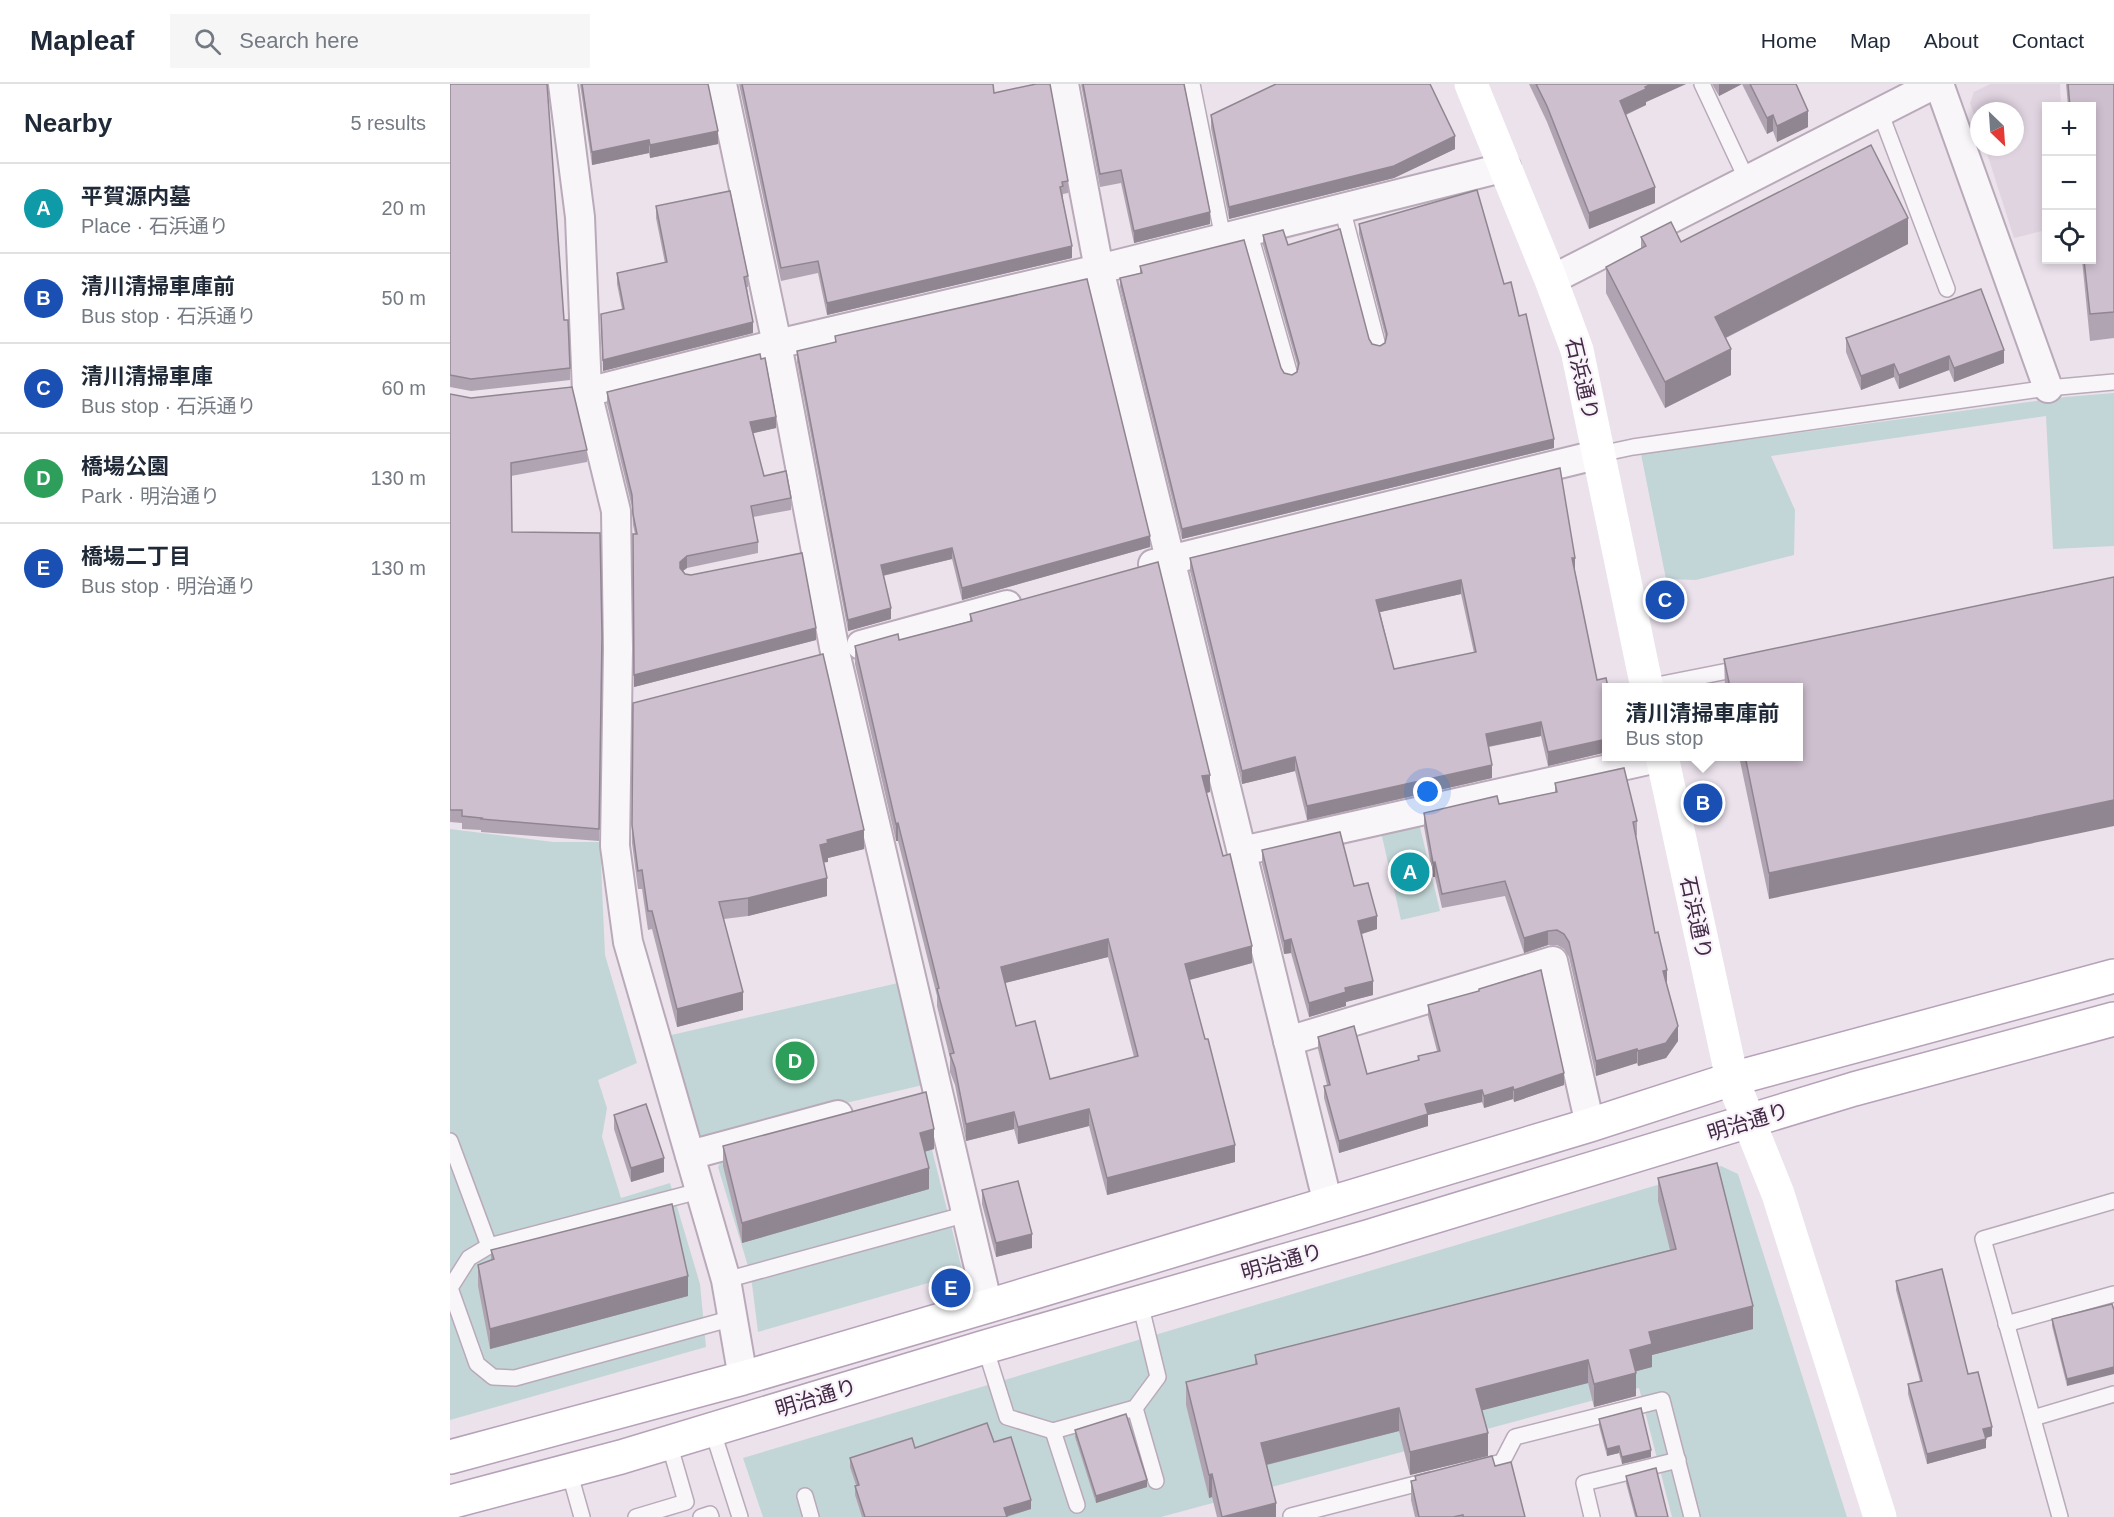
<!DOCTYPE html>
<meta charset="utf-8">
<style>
:root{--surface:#fff;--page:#f6f6f7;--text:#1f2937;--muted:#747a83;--line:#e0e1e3;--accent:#6a793a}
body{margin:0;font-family:Arial,"Noto Sans JP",sans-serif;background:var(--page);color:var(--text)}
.controls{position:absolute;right:18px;top:18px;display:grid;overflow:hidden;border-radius:0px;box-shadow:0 3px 9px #0003}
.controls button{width:54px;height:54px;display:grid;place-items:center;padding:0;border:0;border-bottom:2px solid var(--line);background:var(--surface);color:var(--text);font:30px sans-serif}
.compass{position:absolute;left:1520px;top:18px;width:54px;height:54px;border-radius:50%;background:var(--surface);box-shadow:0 3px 9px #0003;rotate:155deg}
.you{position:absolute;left:978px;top:708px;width:21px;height:21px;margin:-15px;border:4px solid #fff;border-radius:50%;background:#1a73e8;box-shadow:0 0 0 9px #1a73e833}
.badge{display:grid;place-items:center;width:39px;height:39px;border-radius:50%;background:var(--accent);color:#fff;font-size:20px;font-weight:700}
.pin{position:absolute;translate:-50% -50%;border:3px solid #fff;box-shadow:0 2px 6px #0006}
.popup{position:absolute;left:1152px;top:599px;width:201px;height:78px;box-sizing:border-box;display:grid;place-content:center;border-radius:0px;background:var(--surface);filter:drop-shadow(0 2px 4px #0005);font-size:20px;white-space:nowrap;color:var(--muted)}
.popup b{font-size:22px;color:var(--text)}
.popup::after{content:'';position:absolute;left:50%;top:100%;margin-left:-12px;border:12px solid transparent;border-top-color:var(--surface)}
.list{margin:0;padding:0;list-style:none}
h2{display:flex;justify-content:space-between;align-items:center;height:78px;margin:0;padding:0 24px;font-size:26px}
h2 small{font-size:20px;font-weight:400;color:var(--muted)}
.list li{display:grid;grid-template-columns:39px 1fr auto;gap:18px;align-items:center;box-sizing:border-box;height:90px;padding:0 24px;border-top:2px solid var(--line)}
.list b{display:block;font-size:22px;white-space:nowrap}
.list p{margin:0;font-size:20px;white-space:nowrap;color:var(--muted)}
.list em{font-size:20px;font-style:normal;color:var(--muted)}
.icon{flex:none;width:33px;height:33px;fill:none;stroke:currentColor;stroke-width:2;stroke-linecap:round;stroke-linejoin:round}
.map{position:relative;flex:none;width:1664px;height:1433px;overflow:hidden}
header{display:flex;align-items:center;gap:36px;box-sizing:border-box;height:84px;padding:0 30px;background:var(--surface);border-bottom:2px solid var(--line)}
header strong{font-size:28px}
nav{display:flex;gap:33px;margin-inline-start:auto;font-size:21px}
.search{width:420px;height:54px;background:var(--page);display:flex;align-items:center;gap:15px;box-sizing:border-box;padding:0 21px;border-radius:0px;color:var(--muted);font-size:22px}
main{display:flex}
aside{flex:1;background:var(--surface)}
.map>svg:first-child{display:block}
</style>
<header>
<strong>Mapleaf</strong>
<div class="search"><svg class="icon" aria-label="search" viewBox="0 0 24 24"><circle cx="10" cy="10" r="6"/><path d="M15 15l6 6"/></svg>Search here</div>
<nav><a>Home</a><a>Map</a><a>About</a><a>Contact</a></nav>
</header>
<main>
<aside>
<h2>Nearby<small>5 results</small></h2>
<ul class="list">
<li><span class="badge" style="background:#0f9aa8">A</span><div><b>平賀源内墓</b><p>Place · 石浜通り</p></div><em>20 m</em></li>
<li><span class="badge" style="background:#1a4fb4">B</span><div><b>清川清掃車庫前</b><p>Bus stop · 石浜通り</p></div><em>50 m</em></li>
<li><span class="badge" style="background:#1a4fb4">C</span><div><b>清川清掃車庫</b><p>Bus stop · 石浜通り</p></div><em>60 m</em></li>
<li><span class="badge" style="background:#2e9e5b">D</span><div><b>橋場公園</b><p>Park · 明治通り</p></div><em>130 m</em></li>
<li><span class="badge" style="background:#1a4fb4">E</span><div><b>橋場二丁目</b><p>Bus stop · 明治通り</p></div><em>130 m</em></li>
</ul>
</aside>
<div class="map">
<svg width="1664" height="1433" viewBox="0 0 1664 1433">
<rect width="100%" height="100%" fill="#ebe2ec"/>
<path fill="#e0d4e1" d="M1540,0H1610L1611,22H1596V146L1564,154L1535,63H1565V27H1529V46L1520,19L1524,8Z"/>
<g fill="#c3d6d7">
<path d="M1664,309V462L1603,465L1596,332L1321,372L1345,426L1344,471L1246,496L1216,495L1191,370L1615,313Z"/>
<path d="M969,739L990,827L951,836L931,748Z"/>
<path d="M0,745L103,758H150L155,871L187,979L148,996L157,1024L152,1053L171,1114L220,1099L250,1200L256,1263L0,1336Z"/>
<path d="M448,899L473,1001L245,1054L217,952Z"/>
<path d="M475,1038L513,1189L308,1248L301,1192L268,1083L272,1076Z"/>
<path d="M1271,1082L1288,1090L1397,1433H1222L1189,1304L711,1433H313L293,1374Z"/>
</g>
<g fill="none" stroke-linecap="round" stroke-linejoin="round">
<defs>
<g id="lane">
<path d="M742,0L773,154"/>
<path d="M1252,0L1297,96"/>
<path d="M1430,28L1497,205"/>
<path d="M892,124L928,262"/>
<path d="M799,147L840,291"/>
<path d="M1150,370L1183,363L1598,304L1664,298"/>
<path d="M1197,603L1293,584"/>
<path d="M0,1057L39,1162"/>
<path d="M276,1196L517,1130"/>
<path d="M0,1204L27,1280L43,1293L65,1294L283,1234"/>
<path d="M0,1204L19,1174L39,1162L249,1107"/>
<path d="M1556,1240L1664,1210"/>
<path d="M535,1263L557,1333L603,1347L685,1324L708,1293L690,1219"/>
<path d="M685,1324L706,1397"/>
<path d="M1583,1334L1664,1310"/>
<path d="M262,1345L290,1433"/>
<path d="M603,1347L627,1421"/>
<path d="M1024,1385L1052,1378L1065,1353L1212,1316L1242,1433"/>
<path d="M119,1387L132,1433"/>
<path d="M355,1412L361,1433"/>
<path d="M841,1432L981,1396"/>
<path d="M186,1433L236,1418L219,1359"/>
<path d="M251,1433L260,1430L261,1433"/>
<path d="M1142,1433L1134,1399L1228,1376"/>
<path d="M1610,1433L1533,1155L1664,1117"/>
</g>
<g id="street">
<path d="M113,0L130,133L137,308L166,427L168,565L165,762L178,858L276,1196L293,1294"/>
<path d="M272,0L327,260L385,568L538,1222"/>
<path d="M614,0L649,185L878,1120"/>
<path d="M1489,0L1598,304"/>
<path d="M1101,196L1485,0"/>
<path d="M137,308L327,260L649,185L1056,83"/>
<path d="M703,480L1150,370"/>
<path d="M411,561L557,521"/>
<path d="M792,767L1212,673"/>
<path d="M838,957L1103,877L1140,1041"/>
<path d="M240,1071L388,1031"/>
</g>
<g id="primary">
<path d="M0,1373L293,1294L538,1222L1140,1041L1282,995L1664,892"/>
<path d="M0,1418L171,1373L535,1263L917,1153L1404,1005L1664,935"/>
</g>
</defs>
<use href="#lane" stroke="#b9aaba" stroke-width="18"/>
<use href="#street" stroke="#b9aaba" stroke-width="32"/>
<use href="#primary" stroke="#b6a1b9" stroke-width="36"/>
<use href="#lane" stroke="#f9f6fa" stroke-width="15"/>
<use href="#street" stroke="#f9f6fa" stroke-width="28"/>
<g stroke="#fff" stroke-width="33">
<path d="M1021,0L1101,196L1127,266L1197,604"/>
<path d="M1212,672L1282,995L1328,1110L1430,1433"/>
</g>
<use href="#primary" stroke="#fff" stroke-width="33"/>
</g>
<g fill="#b1a4b2" fill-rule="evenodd">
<path d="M0,0L114,236L120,284V296L21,307L0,303Z"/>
<path d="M130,0H258L268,60L200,74L199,69L142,81Z"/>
<path d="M289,0H543L544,9L618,97V109L613,110V115L622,174L377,231L368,189L331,197Z"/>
<path d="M631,0H734L760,140L684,159L671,99L650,103Z"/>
<path d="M1079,0H1236L1196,18V21L1176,31L1205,119L1139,145L1097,38Z"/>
<path d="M1262,0H1346L1358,43L1327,58L1323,47L1317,50L1292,0L1269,12Z"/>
<path d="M1616,0H1664V254L1640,257L1632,176H1641V22H1618Z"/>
<path d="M761,31L1005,65L944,94L779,135L761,44Z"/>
<path d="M206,122L298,192V203H297L303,249L153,287L151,241L172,225L167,200V189L215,179L206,134Z"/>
<path d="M909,140L1054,200L1069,232L1104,364L732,455L670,203V194L690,189V182L831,284L834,289L842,291L847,288L848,284L813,161V151L838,161L919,255L922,260L930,262L935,259L936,255L909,150Z"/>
<path d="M1191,153L1231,158L1458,160L1276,254L1281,291L1215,324L1156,209V183L1191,165Z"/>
<path d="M385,252L700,463L512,516L502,475L433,492L441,535L398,547L347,278V267L385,259Z"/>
<path d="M1396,254L1554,279L1504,298L1499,286L1449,305L1444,293L1411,306L1396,268Z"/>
<path d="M157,308L326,344L303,349L314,392L341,414V426L303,433L308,458V469L237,484L233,487L235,490L366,556L184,603L183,450H185L183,441L182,423L157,320Z"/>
<path d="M0,310L137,366V378L61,392L62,448L152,565L149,757L31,748V746L12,745V739L0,738Z"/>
<path d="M740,474L1125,487L1147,596L1157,603V668L1098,682L1091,652L1039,663L1042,694L857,736L845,687L792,700L740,487ZM1011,510L1024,569L944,585L930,528Z"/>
<path d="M1664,493L1319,815L1289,672H1349V603H1275L1274,575Z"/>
<path d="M520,530L760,708L756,709L802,879L740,896L785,1078L657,1111L639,1042L568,1060L564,1045L516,1057L505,1001L500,988V974L487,922V912L448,757H446L405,580V562L449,556L520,537ZM658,873L684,973L600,995L566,942L555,899Z"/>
<path d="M183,619L414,765L378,774V778H374L377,812L298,832L274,835L293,926L227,943L202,845L198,846L192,805H188L182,759Z"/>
<path d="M1105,699L1187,737V751L1186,752L1205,849L1217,900L1228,957L1216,974L1188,982L1187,979L1146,992L1119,873L1114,865L1107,861H1098L1074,869L1055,812L992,824L985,793H983L974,743V729L1049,720L1105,709Z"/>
<path d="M812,766L904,802L927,845L912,850L923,911L896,918V922L859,933L841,869L834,870L812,780Z"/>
<path d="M1029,905L1114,1001L1064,1018L1063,1015L1034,1024L1032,1018L978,1031V1042L889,1069L874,1014V1002L877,1001L868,965V953L917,990L968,976V972L987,967L978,932V921L1029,908Z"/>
<path d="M164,1031L214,1088L181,1098L164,1045Z"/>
<path d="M273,1062L484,1065L474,1068L479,1105L292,1159L273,1082Z"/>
<path d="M1208,1094L1303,1245L1202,1271V1283L1186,1287V1312L1144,1323L1138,1299L1032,1326L1038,1372L960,1391L949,1347L817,1381L826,1433H767L762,1413L759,1414L736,1321V1298L805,1281V1271L1220,1166L1208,1117Z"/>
<path d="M532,1106L582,1164L546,1173L532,1120Z"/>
<path d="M41,1166L238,1212L40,1265L28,1202V1181L41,1176Z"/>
<path d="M1446,1197L1518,1290L1542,1352L1535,1354L1536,1364L1477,1380L1458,1310V1300L1470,1297L1446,1206Z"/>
<path d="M1662,1220L1617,1302L1602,1242V1235Z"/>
<path d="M1149,1335L1201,1373L1172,1380L1169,1369L1157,1372L1149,1342Z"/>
<path d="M625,1346L697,1403L646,1419L625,1353Z"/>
<path d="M465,1364L581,1425L557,1433H412L405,1411V1402L406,1401L400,1383V1374Z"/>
<path d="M1045,1382L1075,1433H965L961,1416V1397L965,1396V1392Z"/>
<path d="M1176,1392L1218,1433H1185L1176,1399Z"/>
</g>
<g fill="#908691">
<path d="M1201,0H1236L1196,18V21L1170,33V17Z"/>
<path d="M1269,0H1292L1269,12Z"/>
<path d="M1358,27V43L1327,58V42Z"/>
<path d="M1323,31V47L1317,50V34Z"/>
<path d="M268,47V60L200,74V61Z"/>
<path d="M1005,52V65L944,94L779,135V123Z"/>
<path d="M199,56V69L142,81V68Z"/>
<path d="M1205,103V119L1139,145V129Z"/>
<path d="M760,128V140L684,159V147Z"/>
<path d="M1458,134V160L1265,259V233Z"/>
<path d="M622,162V174L377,231V219Z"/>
<path d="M303,238V249L153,287V276Z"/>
<path d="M1281,265V291L1215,324V298Z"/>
<path d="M1554,266V279L1504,298V284Z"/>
<path d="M1499,272V286L1449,305V291Z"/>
<path d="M1444,280V293L1411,306V292Z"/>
<path d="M326,333V344L300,350V338Z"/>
<path d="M1104,355V364L732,455V445Z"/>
<path d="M700,452V463L512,516V504Z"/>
<path d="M502,464V475L431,492V481Z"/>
<path d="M237,472V484L230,489V478Z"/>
<path d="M1122,474H1125V487L1122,488Z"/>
<path d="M1011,496V510L926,529V516Z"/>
<path d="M441,524V535L398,547V536Z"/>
<path d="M366,544V556L184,603V591Z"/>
<path d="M1091,638V652L1036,663V650Z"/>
<path d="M1157,655V668L1098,682V668Z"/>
<path d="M845,673V687L792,700V687Z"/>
<path d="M1042,681V694L857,736V722Z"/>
<path d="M760,691V708L752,710V692Z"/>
<path d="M1664,716V742L1319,815V789Z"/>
<path d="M448,739V757H446V740Z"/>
<path d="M414,746V765L378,774V778L370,779V761L377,756Z"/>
<path d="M985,778V793H983V779Z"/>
<path d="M377,794V812L298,832V814Z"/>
<path d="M927,832V845L908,851V837Z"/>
<path d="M1098,847V861L1074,869V854Z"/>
<path d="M658,855V873L551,900V883Z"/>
<path d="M841,855V869L834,870V857Z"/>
<path d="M802,862V879L735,897V880Z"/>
<path d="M1217,886V900L1213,887Z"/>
<path d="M923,897V911L896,918V922L859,933V919L895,904Z"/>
<path d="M293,908V926L227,943V925Z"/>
<path d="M1228,942V957L1216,974L1188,982V967Z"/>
<path d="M1187,965V979L1146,992V977Z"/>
<path d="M1114,989V1001L1064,1018V1006Z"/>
<path d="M1063,1003V1015L1034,1024V1012Z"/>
<path d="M1032,1006V1018L978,1031V1042L889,1069V1057L975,1020Z"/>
<path d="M639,1025V1042L568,1060V1043Z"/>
<path d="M564,1028V1045L516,1057V1040Z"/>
<path d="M484,1045V1065L470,1069V1049Z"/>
<path d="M785,1061V1078L657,1111V1094Z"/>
<path d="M214,1074V1088L181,1098V1084Z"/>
<path d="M479,1084V1105L292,1159V1139Z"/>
<path d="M582,1150V1164L546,1173V1159Z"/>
<path d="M238,1192V1212L40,1265V1245Z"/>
<path d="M1303,1222V1245L1202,1271V1283L1180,1289V1266L1199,1248Z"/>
<path d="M1138,1276V1299L1026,1328V1305Z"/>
<path d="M1664,1283V1290L1617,1302V1295Z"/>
<path d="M1186,1289V1312L1144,1323V1300Z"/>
<path d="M949,1324V1347L811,1382V1359Z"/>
<path d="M1542,1343V1352L1533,1355V1345Z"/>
<path d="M1038,1349V1372L960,1391V1368Z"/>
<path d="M1536,1355V1364L1477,1380V1370Z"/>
<path d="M1169,1362V1369L1157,1372V1365Z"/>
<path d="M1201,1366V1373L1172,1380V1373Z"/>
<path d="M762,1390V1413L759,1414V1391Z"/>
<path d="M697,1396V1403L646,1419V1412Z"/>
<path d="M581,1416V1425L554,1433V1424Z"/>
<path d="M826,1419V1433H773Z"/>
</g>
<g fill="#cebfcf" stroke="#908691" stroke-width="1.5" fill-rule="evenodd">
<path d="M0,0H97L114,236H118L120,284L21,295L0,291Z"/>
<path d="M132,0H258L268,47L200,61L199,56L142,68Z"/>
<path d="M292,0H543L544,9L586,0H600L618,97L612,98L613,102L610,103L622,162L377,219L368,177L331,184Z"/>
<path d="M633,0H734L760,128L684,147L671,86L650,90Z"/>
<path d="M826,0H980L1005,52L944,82L779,123L761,31Z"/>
<path d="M1086,0H1201L1195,3L1196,5L1170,17L1205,103L1139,129L1097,22Z"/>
<path d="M1300,0H1346L1358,27L1327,42L1323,31L1317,34Z"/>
<path d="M1618,0H1664V228L1640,230L1634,176H1641V22H1620Z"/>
<path d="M1421,61L1458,134L1265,233L1281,265L1215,298L1156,183L1196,162L1191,153L1221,138L1231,158Z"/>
<path d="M1027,106L1054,200L1061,198L1069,232L1076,230L1104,355L732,445L670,194L692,189L690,182L794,156L831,284L834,289L842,291L847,288L849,279L813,151L833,146L838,161L890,145L919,255L922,260L930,262L935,259L937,250L909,140Z"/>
<path d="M280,107L298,192L294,193L303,238L153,276L151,230L174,225L167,189L217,178L206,122Z"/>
<path d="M637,195L700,452L512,504L502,464L431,481L441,524L398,536L347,267L386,258L385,252Z"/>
<path d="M1531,205L1554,266L1504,284L1499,272L1449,291L1444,280L1411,292L1396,254Z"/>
<path d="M310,270L311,275L315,274L326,333L300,338L314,392L336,387L341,414L301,422L308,458L237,472L230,478V484L235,490L241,491L352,469L366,544L184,591L183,450H187L183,430L182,411L157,308Z"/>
<path d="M122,303L137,366L61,379L62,448L150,449L152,552L149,745L31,735L32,734L12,732V726H0V310L21,314Z"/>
<path d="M1110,384L1125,474H1122L1147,596L1156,594L1158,603L1157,655L1098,668L1091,638L1036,650L1042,681L857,722L845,673L792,687L740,474ZM1011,496L1026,568L944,585L926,516Z"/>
<path d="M708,478L760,691L752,692L773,772L780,770L802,862L735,880L755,955H758L785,1061L657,1094L639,1025L568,1043L564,1028L516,1040L505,984L500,970L504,969L487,905L489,904L448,739L446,740L405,562L448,550L449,556L522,537L520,530ZM658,855L688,972L600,995L585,937L566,942L551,883Z"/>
<path d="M1664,493V716L1319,789L1295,672H1349V603H1280L1274,575Z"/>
<path d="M373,570L414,746L377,756L378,759L370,761L377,794L298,814L269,818L293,908L227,925L202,827H198L192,786L188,787L182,741L183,619Z"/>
<path d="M1174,684L1187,737L1183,738L1205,849L1208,848L1217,886L1213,887L1228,942L1216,959L1188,967L1187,965L1146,977L1119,858L1114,850L1107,846L1098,847L1074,854L1055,797L992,810L985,778L983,779L974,729L1047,712L1049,720L1107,708L1105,699Z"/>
<path d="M890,748L904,802L918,799L927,832L908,837L923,897L895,904L896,908L859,919L841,855L834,857L812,766Z"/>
<path d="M1091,886L1114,989L1064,1006L1063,1003L1034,1012L1032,1006L975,1020L978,1030L889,1057L874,1002L880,1001L868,953L904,942L917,990L969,976L968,972L990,967L978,921L1029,907V905Z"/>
<path d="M476,1008L484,1045L470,1049L479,1084L292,1139L273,1062Z"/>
<path d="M196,1020L214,1074L181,1084L164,1031Z"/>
<path d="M1267,1079L1303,1222L1199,1248L1202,1260L1180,1266L1186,1289L1144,1300L1138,1276L1026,1305L1038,1349L960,1368L949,1324L811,1359L826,1419L772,1433L762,1390L759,1391L736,1298L807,1280L805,1271L1226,1165L1208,1094Z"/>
<path d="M568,1097L582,1150L546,1159L532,1106Z"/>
<path d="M222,1120L238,1192L40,1245L28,1181L44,1175L41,1166Z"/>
<path d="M1492,1185L1518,1290L1528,1288L1542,1343L1533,1345L1536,1355L1477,1370L1458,1300L1472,1297L1446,1197Z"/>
<path d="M1662,1220L1664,1226V1283L1617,1295L1602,1235Z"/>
<path d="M1191,1324L1201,1366L1172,1373L1169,1362L1157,1365L1149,1335Z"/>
<path d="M676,1330L697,1396L646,1412L625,1346Z"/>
<path d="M537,1339L544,1358L561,1353L581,1416L554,1424L557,1433H415L405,1402L409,1401L400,1374L462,1354L465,1364Z"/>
<path d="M1042,1372L1045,1382L1061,1378L1075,1433H1013V1431L1003,1433H969L961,1397L966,1396L965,1392Z"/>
<path d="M1206,1384L1218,1433H1187L1176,1392Z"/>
</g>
<g text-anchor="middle" stroke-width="4.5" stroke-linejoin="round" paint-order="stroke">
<g font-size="21" fill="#432946" stroke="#f8f3f9">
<text transform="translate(1132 295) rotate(77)" y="7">石浜通り</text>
<text transform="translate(1246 834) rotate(78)" y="7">石浜通り</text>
<text transform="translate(1298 1038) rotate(-17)" y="7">明治通り</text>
<text transform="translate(832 1178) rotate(-16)" y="7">明治通り</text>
<text transform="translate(366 1314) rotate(-17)" y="7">明治通り</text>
</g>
</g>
</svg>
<div class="controls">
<button>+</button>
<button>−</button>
<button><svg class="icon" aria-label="locate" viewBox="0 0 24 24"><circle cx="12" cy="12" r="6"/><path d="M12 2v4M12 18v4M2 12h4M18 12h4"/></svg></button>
</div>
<svg class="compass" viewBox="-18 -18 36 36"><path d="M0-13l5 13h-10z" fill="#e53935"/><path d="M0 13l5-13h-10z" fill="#747a83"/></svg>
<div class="you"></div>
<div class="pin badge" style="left:960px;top:788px;background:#0f9aa8">A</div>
<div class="pin badge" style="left:1253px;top:719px;background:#1a4fb4">B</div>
<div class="popup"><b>清川清掃車庫前</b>Bus stop</div>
<div class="pin badge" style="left:1215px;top:516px;background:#1a4fb4">C</div>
<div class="pin badge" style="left:345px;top:977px;background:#2e9e5b">D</div>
<div class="pin badge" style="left:501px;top:1204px;background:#1a4fb4">E</div>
</div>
</main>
